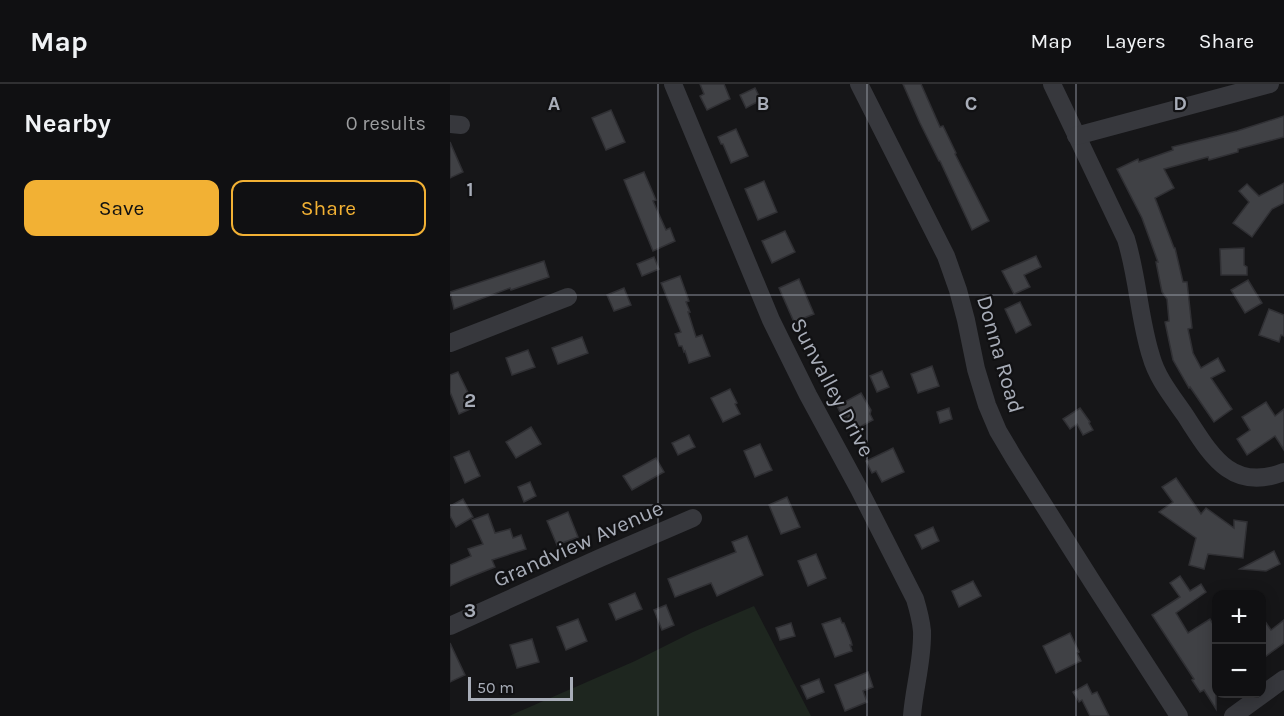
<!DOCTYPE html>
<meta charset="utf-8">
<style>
:root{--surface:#101012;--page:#19191b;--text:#f1f3f6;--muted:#9c9d9f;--line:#303032;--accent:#f2b134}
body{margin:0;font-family:Karla,sans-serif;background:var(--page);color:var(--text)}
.controls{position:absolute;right:18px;bottom:18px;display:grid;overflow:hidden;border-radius:12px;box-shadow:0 3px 15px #0003}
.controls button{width:54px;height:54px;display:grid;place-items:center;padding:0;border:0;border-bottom:2px solid var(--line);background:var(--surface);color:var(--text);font:30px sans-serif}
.scale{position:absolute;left:18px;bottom:15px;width:105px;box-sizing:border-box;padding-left:6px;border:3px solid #a8adb8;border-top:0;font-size:16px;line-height:21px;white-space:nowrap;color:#a8adb8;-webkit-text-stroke:4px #111113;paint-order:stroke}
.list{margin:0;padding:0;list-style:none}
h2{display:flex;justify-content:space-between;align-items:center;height:78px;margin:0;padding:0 24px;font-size:26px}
h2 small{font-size:20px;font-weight:400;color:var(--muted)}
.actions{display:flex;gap:12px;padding:18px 24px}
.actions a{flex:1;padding:14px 0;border:2px solid var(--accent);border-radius:12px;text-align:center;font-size:21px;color:var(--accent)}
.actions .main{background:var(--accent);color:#111}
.map{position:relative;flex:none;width:834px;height:632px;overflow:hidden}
header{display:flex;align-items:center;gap:36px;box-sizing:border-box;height:84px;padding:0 30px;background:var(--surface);border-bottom:2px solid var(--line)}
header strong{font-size:28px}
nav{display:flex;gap:33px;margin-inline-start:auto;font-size:21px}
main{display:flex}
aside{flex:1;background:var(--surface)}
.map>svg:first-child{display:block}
</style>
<header>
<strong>Map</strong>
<nav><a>Map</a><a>Layers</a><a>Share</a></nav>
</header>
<main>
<aside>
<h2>Nearby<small>0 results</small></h2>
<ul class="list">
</ul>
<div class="actions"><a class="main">Save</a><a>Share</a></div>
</aside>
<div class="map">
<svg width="834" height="632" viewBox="0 0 834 632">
<rect width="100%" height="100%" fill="#161618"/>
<path fill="#1e261f" d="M304,522L361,632H59L185,577L243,548Z"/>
<g fill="#404145" stroke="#303034" stroke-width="1.5">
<path d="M250,0H274L280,15L257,26L250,12L254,10Z"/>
<path d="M453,0H471L490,43L493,42L506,69L505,70L539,137L522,146L490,77H489L470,39Z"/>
<path d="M305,4L311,16L296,24L290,11Z"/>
<path d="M161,26L175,58L156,66L142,34Z"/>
<path d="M834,32V53L788,65V68L759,76L758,73L714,85L724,104L705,114L724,164H725L733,198H737L742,244L738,245L743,269L751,284L768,274L775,287L761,294L782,325L764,338L740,303L739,304L723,276L715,238L719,237L717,215L712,208L706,178H708L692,134L667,85L688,75L689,78L723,66L722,63L787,47Z"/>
<path d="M286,45L298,72L281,79L273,60H271L268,53Z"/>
<path d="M0,58L13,88L0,94Z"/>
<path d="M194,88L206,116L203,117L216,146L220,144L225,157L203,167L174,96Z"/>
<path d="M314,97L327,128L308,136L295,105Z"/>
<path d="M834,99V119L822,125L802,153L783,139L799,118L789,107L797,100L809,112Z"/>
<path d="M335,147L345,168L322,179L312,157Z"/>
<path d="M794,164V181L797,183V191H771L770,165Z"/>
<path d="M586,172L591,183L574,191L580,203L564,210L552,187Z"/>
<path d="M204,173L209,185L192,192L187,180Z"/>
<path d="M94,177L99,193L61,206L60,204L4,225L0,208Z"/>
<path d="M230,192L239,217L236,218L240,228H238L246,253L252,251L260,272L239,279L235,267L234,268L232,262H229L225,250L231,248L211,199Z"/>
<path d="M349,195L364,230L344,238L329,204Z"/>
<path d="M798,196L812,219L795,229L781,206Z"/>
<path d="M174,204L181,221L164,227L157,211Z"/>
<path d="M570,218L581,241L566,249L555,225Z"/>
<path d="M819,225L834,231V252L831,251L829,258L809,251Z"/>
<path d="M132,253L138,269L108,280L102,264Z"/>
<path d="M78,266L85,283L62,291L56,274Z"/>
<path d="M482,282L489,302L468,309L461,290Z"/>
<path d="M432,287L439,303L427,308L420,292Z"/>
<path d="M8,288L25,323L9,330L0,308V291Z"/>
<path d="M280,305L287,319L285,320L290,330L273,338L261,314Z"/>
<path d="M411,309L421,326L420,330L423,336L408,344L403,338L401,339L397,332L393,334L387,322Z"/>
<path d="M816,318L825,332L834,325V366L825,352L797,371L787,355L800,346L792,333Z"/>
<path d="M499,324L502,335L490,339L487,328Z"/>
<path d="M630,324L640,338L639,339L643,346L633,351L627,340L620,345L613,335Z"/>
<path d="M81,343L91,360L66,374L56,358Z"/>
<path d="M239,351L245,363L228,371L222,359Z"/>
<path d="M310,360L322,386L305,393L294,367Z"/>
<path d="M443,364L454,388L432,398L426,387L422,389L416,377Z"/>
<path d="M19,367L30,392L15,399L4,373Z"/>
<path d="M206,374L214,388L182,406L173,392Z"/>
<path d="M726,394L751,430L756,424L784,444V436L797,438L793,474L758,470L754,485L739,481L746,454L709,428L723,418L712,403Z"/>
<path d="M80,398L86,412L74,418L68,403Z"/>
<path d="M337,413L350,443L331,450L319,421Z"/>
<path d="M13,415L23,433L6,443L0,432V422Z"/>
<path d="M118,428L128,453L107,461L97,437Z"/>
<path d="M38,430L45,449L60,445L63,454L71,451L76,465L42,476L45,483L15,495L0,502V481L21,472L18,465L33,460L22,436Z"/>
<path d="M483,443L489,457L472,465L465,451Z"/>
<path d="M297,452L313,491L267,512L261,499L225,513L218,495L286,468L282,458Z"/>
<path d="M824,467L830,480L816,487L790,485Z"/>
<path d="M366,470L376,494L358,502L348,477Z"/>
<path d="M730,492L740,507L751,500L756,508L726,529L738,549L760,535L766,545V625L754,606L750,608L742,596L744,595L702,531L730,513L720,499Z"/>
<path d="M523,497L531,512L509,523L502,507Z"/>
<path d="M185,509L192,525L166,536L159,520Z"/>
<path d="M216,521L224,541L212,546L204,526Z"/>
<path d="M812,533L821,546L834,536V559L812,575Z"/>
<path d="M390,534L392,539H394L401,557L402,561H400L402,567L385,573L372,540Z"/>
<path d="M128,535L137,557L116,566L107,543Z"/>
<path d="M341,539L345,552L330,556L326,544Z"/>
<path d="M620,549L629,568L627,569L631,577L606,589L593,562Z"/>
<path d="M82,555L89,578L67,584L60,561Z"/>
<path d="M0,559L15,591L0,598Z"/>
<path d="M418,588L423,603L413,607L417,618L395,627L385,601Z"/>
<path d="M369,595L374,608L357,615L351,602Z"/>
<path d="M637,600L642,610L647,608L659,632H640L632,616L629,618L623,608Z"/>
</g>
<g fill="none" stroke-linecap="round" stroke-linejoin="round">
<g stroke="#37383d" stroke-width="18">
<path d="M223,0L321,236L358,311L409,405L465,515C468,525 471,536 472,547C473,576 464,604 462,632"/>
<path d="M409,0L496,172L508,206L516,236L526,285L537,321L548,347L564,374L643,499L729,632"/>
<path d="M602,0L676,155C688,194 689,234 701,272C707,294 722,312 735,331C760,369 780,409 834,388"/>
<path d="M0,40L11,41"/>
<path d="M626,52L820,0"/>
<path d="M0,259L118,213"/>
<path d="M0,542L150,474L243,434"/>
<path d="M783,632L834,595"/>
</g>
</g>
<path fill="none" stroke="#a8adb8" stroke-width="1.5" stroke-opacity="0.55" d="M208,0V632M417,0V632M626,0V632M0,211H834M0,421H834"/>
<g text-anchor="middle" stroke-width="4.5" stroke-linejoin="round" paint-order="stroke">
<g font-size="22" fill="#a8adb8" stroke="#111113">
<text transform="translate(551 270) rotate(74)" y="8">Donna Road</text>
<text transform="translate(383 303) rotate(62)" y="8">Sunvalley Drive</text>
<text transform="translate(128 459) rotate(-24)" y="8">Grandview Avenue</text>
</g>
</g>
<g font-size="20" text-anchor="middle" font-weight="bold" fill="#a8adb8" stroke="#111113" stroke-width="4.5" stroke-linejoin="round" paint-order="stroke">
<text x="104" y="26">A</text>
<text x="313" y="26">B</text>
<text x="521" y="26">C</text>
<text x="730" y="26">D</text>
<text x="20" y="112">1</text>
<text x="20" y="323">2</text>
<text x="20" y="533">3</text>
</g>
</svg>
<div class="controls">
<button>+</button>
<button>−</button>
</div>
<div class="scale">50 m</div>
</div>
</main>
